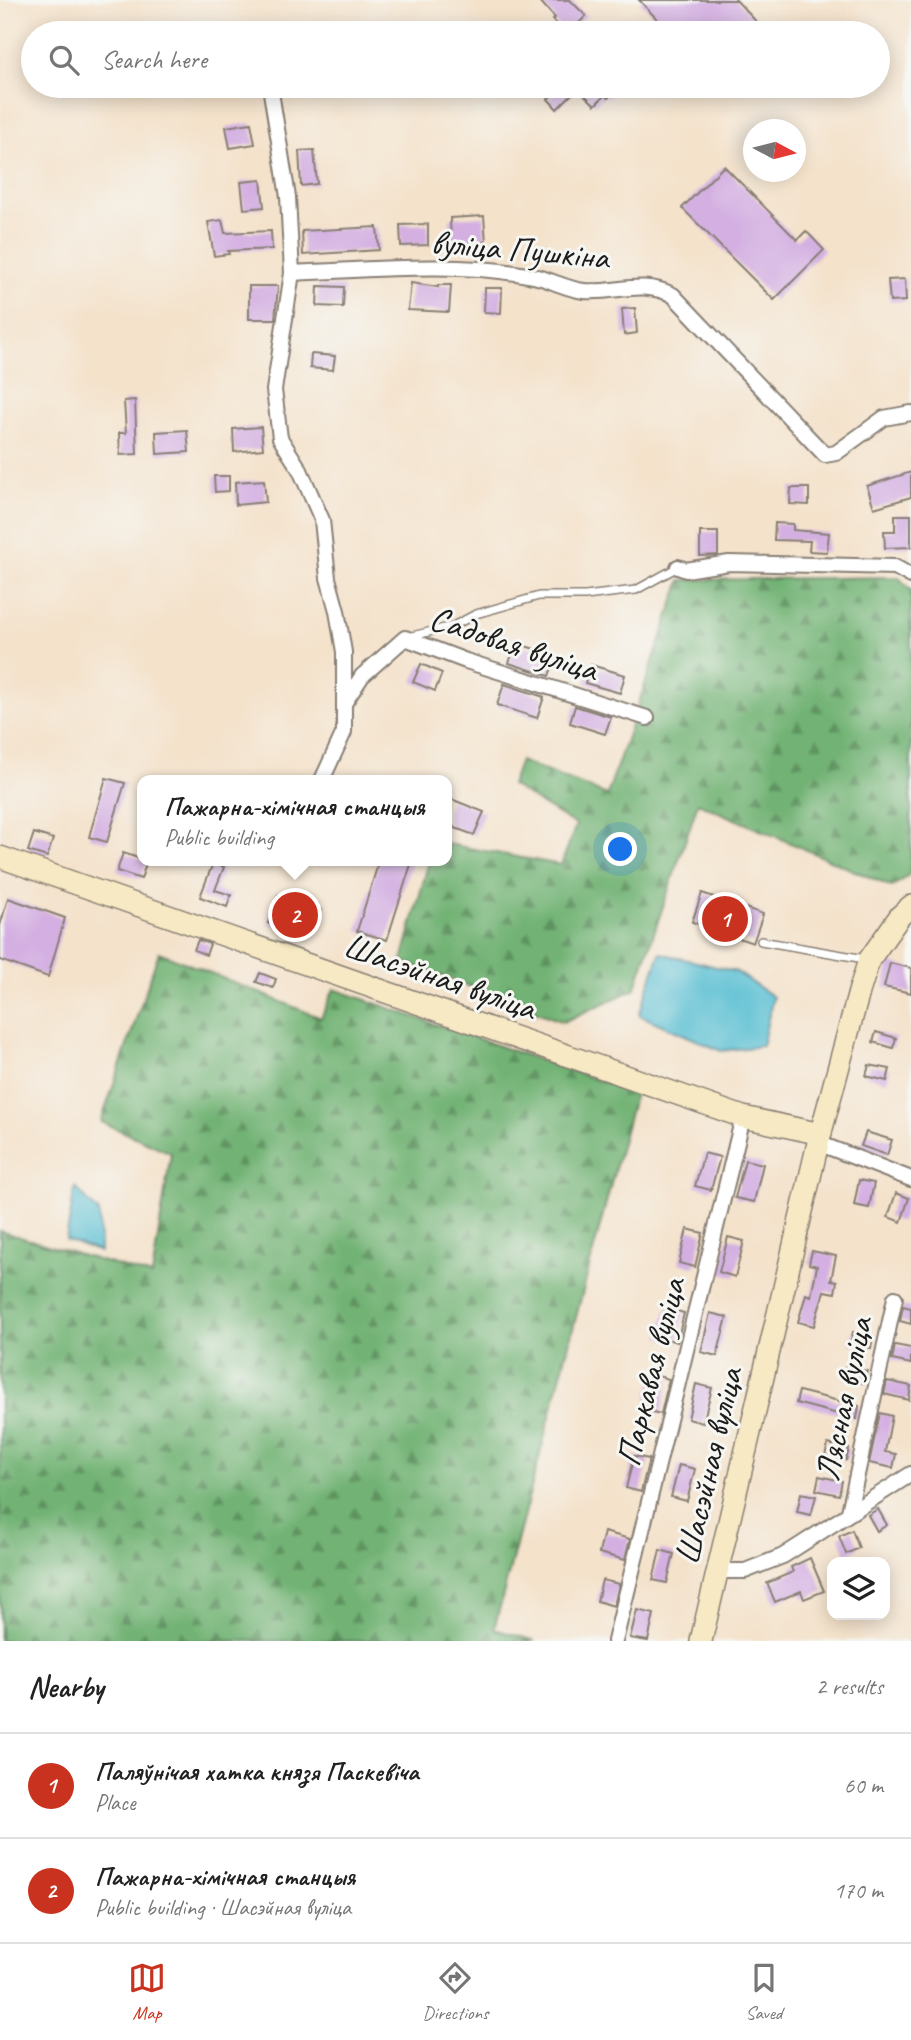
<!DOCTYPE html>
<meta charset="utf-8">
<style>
:root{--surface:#fff;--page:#f2f2f2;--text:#222;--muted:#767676;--line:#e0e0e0;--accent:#c8321e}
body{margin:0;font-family:Caveat,sans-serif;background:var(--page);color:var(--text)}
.controls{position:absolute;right:21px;bottom:21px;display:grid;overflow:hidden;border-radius:14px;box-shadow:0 4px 18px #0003}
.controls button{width:63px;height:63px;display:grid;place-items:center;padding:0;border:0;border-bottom:2px solid var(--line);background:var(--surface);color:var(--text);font:35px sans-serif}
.compass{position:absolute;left:743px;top:119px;width:63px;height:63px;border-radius:50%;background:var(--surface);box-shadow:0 4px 18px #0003;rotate:97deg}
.you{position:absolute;left:621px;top:850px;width:24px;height:24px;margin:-18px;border:5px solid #fff;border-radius:50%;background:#1a73e8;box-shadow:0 0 0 10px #1a73e833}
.badge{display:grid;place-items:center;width:46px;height:46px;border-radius:50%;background:var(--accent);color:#fff;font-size:23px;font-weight:700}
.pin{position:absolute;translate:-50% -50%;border:4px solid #fff;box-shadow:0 2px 7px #0006}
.popup{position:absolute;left:137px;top:775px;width:315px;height:91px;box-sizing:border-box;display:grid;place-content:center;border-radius:14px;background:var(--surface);filter:drop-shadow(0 2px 5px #0005);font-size:23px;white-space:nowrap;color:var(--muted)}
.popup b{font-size:26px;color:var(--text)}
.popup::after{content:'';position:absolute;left:50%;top:100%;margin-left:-14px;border:14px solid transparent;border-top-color:var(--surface)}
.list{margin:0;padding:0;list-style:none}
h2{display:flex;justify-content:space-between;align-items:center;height:91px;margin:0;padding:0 28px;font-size:30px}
h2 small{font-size:23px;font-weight:400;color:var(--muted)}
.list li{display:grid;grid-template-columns:46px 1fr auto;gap:21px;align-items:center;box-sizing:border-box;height:105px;padding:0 28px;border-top:2px solid var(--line)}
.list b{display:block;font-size:26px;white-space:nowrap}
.list p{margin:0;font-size:23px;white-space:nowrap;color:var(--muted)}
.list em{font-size:23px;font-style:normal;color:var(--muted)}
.icon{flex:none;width:38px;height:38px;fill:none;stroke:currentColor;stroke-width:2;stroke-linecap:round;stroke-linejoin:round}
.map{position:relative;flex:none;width:911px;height:1641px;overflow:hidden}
.search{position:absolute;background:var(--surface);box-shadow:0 4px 18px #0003;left:21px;right:21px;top:21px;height:77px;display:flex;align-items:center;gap:18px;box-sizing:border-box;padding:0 24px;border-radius:38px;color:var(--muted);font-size:26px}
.sheet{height:301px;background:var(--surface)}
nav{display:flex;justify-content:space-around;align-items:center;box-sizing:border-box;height:98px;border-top:2px solid var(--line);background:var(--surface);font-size:19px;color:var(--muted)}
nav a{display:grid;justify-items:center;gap:4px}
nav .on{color:var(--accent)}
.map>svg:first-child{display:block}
</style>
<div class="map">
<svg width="911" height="1641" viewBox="0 0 911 1641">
<defs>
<pattern id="forest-firs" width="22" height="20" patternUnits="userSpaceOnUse" patternTransform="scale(1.75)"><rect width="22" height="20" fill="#72b375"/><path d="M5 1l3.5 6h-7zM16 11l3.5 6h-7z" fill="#5d915f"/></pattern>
</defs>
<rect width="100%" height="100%" fill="#f6f6f2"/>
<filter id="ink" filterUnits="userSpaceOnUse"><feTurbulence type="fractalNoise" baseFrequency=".0143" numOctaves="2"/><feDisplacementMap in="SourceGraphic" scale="14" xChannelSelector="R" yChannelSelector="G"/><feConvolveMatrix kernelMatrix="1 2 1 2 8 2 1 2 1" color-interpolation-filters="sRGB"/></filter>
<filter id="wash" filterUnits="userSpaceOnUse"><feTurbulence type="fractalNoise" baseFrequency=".00686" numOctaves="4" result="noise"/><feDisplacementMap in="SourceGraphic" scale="28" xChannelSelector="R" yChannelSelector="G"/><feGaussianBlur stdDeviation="1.57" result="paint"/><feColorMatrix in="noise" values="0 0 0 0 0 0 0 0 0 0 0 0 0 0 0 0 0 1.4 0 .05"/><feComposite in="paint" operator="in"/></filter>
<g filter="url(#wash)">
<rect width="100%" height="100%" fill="#f4e2cb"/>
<g fill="url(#forest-firs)" stroke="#476848" stroke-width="2">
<path d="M898,577L911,590V873L892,887L698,803L635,989L563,1022L402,961L429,861H447V844L561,865L576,825L511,785L520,761L607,795L681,580Z"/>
<path d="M159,952L321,1018L334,989L635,1093L494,1629L535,1641H0V1231L152,1276L171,1153L101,1122Z"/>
</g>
<g fill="#55bdd2" stroke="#386c77" stroke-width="2">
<path d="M660,953L737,972L773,997L762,1046L721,1051L639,1015Z"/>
<path d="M75,1187L99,1213L100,1252L66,1240Z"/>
</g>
<g id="blocks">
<g fill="#d4b0e2">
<path d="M539,0H570L586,16L569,33H565L553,20L555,18Z"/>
<path d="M639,0H736L767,33H670Z"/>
<path d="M562,86H569L574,92L557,109L548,99Z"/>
<path d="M575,86H620L608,98L605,95L595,105Z"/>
<path d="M251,123L255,144L230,148L226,127Z"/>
<path d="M314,150L317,184L301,186L299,151Z"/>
<path d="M724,166L797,240L806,231L824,250L774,300L682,208Z"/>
<path d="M261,180L264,207L244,209L241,182Z"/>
<path d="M484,216L486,242L451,244L450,218Z"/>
<path d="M222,220L225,233L271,231L272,249L228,251L229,254L214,256L208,222Z"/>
<path d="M428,224V245L401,246L400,225Z"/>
<path d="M377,227L379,250L303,255L302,231Z"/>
<path d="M905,279L906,301L890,302L888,280Z"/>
<path d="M411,283L438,287V285H451L449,312L408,310Z"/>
<path d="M249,286H278L275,319H249Z"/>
<path d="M318,286L344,287L343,307L317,306Z"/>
<path d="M485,288H502L501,313L484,312Z"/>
<path d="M635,308L637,333L624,335L622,309Z"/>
<path d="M311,354L335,356L333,370L310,368Z"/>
<path d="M135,400L137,454L120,455L119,433H126L124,401Z"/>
<path d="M261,427L263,449L234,452L233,429Z"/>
<path d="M187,430L189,452L157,454L156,432Z"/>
<path d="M911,472V497L874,508L867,486Z"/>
<path d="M214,476H229V491L215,492Z"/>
<path d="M264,480L266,502L236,505L235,482Z"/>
<path d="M791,488H809V505L790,504Z"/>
<path d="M895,515H911V547L885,548L884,531H895Z"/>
<path d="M775,523L793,524V530L829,533L827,552L809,551L810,541L774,540Z"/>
<path d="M700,532H718V555L700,556Z"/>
<path d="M516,643L556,656L549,676L509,663Z"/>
<path d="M421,664L442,673L435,691L413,682Z"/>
<path d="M591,665L625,675L620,693L585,683Z"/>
<path d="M504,684L544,697L537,718L497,705Z"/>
<path d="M575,706L611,717L605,734L570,723Z"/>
<path d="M106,778L125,783L107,842L89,837Z"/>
<path d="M451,799L484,812L474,835L447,825V809Z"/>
<path d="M34,833L53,839L47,857L28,851Z"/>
<path d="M123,853L147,861L141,879L117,871Z"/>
<path d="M379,861H412L387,940L357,931Z"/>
<path d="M213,863L224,867L215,890L231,895L227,907L200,897Z"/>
<path d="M702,893L763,914L753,943L692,922Z"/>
<path d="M278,895L321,910L316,925L303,920L298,933L268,923Z"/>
<path d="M8,898L65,918L48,977L0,960V926Z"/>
<path d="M198,940L210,944L206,955L194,950Z"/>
<path d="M890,963L911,968V993L884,987Z"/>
<path d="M260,973L276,979L273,988L256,982Z"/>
<path d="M876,1032L896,1038L893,1048L873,1042Z"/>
<path d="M869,1065L890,1069L887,1081L866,1076Z"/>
<path d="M866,1132L892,1140L887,1155L861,1146Z"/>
<path d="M704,1153L720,1157L711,1190L695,1186Z"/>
<path d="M745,1160L763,1164L754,1202L735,1198Z"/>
<path d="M859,1180L874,1183L869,1208L854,1205Z"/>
<path d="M896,1193L909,1198L901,1222L888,1217Z"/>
<path d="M687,1229L703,1233L695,1267L679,1263Z"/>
<path d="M728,1237L744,1241L735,1277L719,1272Z"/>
<path d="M812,1251L836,1256L831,1280L837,1281L835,1293L824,1291L814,1326L798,1322L806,1294L811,1296L817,1266L809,1264Z"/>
<path d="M903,1306L911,1308V1324L900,1321Z"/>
<path d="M666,1308L684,1313L677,1342L659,1337Z"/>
<path d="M710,1313L727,1317L717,1356L701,1352Z"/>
<path d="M853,1332L873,1336L871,1348L850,1344Z"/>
<path d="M895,1345L911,1348V1364L892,1360Z"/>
<path d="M846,1366L867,1371L864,1383L844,1378Z"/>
<path d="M653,1375L669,1379L661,1414L644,1410Z"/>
<path d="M887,1381L911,1386L909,1400L884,1394Z"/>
<path d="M696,1384L712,1388L703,1423L688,1419Z"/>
<path d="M799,1391L859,1406L857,1419L796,1403Z"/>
<path d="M880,1413L892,1416L885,1452L896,1454L893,1468L869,1463Z"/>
<path d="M828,1444L849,1449L846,1460L825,1456Z"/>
<path d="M634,1456L649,1459L641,1492L626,1488Z"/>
<path d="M679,1465L695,1469L687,1501L671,1497Z"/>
<path d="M819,1476L842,1481L839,1495L816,1490Z"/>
<path d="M801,1493L816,1496L811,1515L797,1512Z"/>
<path d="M878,1509L887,1525L877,1531L868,1515Z"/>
<path d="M852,1530L859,1548L846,1554L839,1536Z"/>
<path d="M604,1532L630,1539L625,1560L599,1553Z"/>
<path d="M660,1550L674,1554L667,1583L653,1580Z"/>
<path d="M810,1558L824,1591L804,1599L801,1591L775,1602L767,1583L793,1572L791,1567Z"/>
<path d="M602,1580L619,1584L614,1606L597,1601Z"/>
<path d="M637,1610L654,1614L648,1641L630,1638Z"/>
</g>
</g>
</g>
<g filter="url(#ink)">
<use href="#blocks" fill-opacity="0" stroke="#887f74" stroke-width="2"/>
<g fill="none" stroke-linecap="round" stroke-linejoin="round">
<defs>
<g id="lane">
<path d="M408,637L453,626L476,614L539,596H585L636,590L678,567"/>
<path d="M761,941L865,959"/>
</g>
<g id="street">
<path d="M270,86L288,197L292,273C370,270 456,261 533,276C550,279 566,289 584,291C616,294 640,279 673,295L825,455L836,453L884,418L911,413"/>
<path d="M292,273L274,390L280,438L300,470L322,520L328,578L337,611L344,652V732L322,780"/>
<path d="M678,567L686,570L729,563L895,567L911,576"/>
<path d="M345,702L362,676L405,638L466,661L647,718"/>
<path d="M818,1143L911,1179"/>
<path d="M849,1512L895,1298"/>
<path d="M717,1571H745L783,1556L911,1474"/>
<path d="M615,1641L743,1117"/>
</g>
<g id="secondary">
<path d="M0,857L743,1117L821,1134"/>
<path d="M701,1641L818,1143L859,992L869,960L900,916L911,906"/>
</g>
</defs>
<use href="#lane" stroke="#887f74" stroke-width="10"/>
<use href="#street" stroke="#887f74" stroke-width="18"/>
<use href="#secondary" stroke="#887f74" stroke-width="24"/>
<use href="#lane" stroke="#fff" stroke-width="7"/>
<use href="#street" stroke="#fff" stroke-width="14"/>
<use href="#secondary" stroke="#f7e9c3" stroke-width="21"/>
</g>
</g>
<g text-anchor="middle" stroke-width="6" stroke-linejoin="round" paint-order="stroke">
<g font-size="35" fill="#1c1c1c" stroke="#f6f6f2">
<text transform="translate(520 249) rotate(5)" y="12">вуліца Пушкіна</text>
<text transform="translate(514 643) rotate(18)" y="12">Садовая вуліца</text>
<text transform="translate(440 976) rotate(19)" y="12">Шасэйная вуліца</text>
<text transform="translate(650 1372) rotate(-76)" y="12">Паркавая вуліца</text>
<text transform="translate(843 1399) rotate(-78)" y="12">Лясная вуліца</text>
<text transform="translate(708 1466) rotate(-77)" y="12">Шасэйная вуліца</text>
</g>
</g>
</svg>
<div class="controls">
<button><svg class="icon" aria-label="layers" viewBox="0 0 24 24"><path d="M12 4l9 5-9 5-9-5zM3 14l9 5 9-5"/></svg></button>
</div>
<svg class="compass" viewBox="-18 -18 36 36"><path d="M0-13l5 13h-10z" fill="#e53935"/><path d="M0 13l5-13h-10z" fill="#767676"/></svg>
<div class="you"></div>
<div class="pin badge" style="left:725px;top:919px">1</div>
<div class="pin badge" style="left:295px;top:915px">2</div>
<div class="popup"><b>Пажарна-хімічная станцыя</b>Public building</div>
<div class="search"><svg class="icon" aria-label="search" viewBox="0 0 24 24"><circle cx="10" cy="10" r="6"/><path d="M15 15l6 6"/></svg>Search here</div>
</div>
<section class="sheet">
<h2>Nearby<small>2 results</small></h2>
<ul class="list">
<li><span class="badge">1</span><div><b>Паляўнічая хатка князя Паскевіча</b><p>Place</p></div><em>60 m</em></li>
<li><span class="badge">2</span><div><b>Пажарна-хімічная станцыя</b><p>Public building · Шасэйная вуліца</p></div><em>170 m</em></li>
</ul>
</section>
<nav>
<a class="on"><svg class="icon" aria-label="map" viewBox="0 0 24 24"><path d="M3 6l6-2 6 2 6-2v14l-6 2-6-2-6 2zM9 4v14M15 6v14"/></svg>Map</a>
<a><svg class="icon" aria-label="directions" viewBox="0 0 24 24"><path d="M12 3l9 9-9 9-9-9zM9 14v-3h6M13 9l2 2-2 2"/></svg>Directions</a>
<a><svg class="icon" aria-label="saved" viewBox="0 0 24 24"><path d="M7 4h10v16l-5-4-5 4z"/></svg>Saved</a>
</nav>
